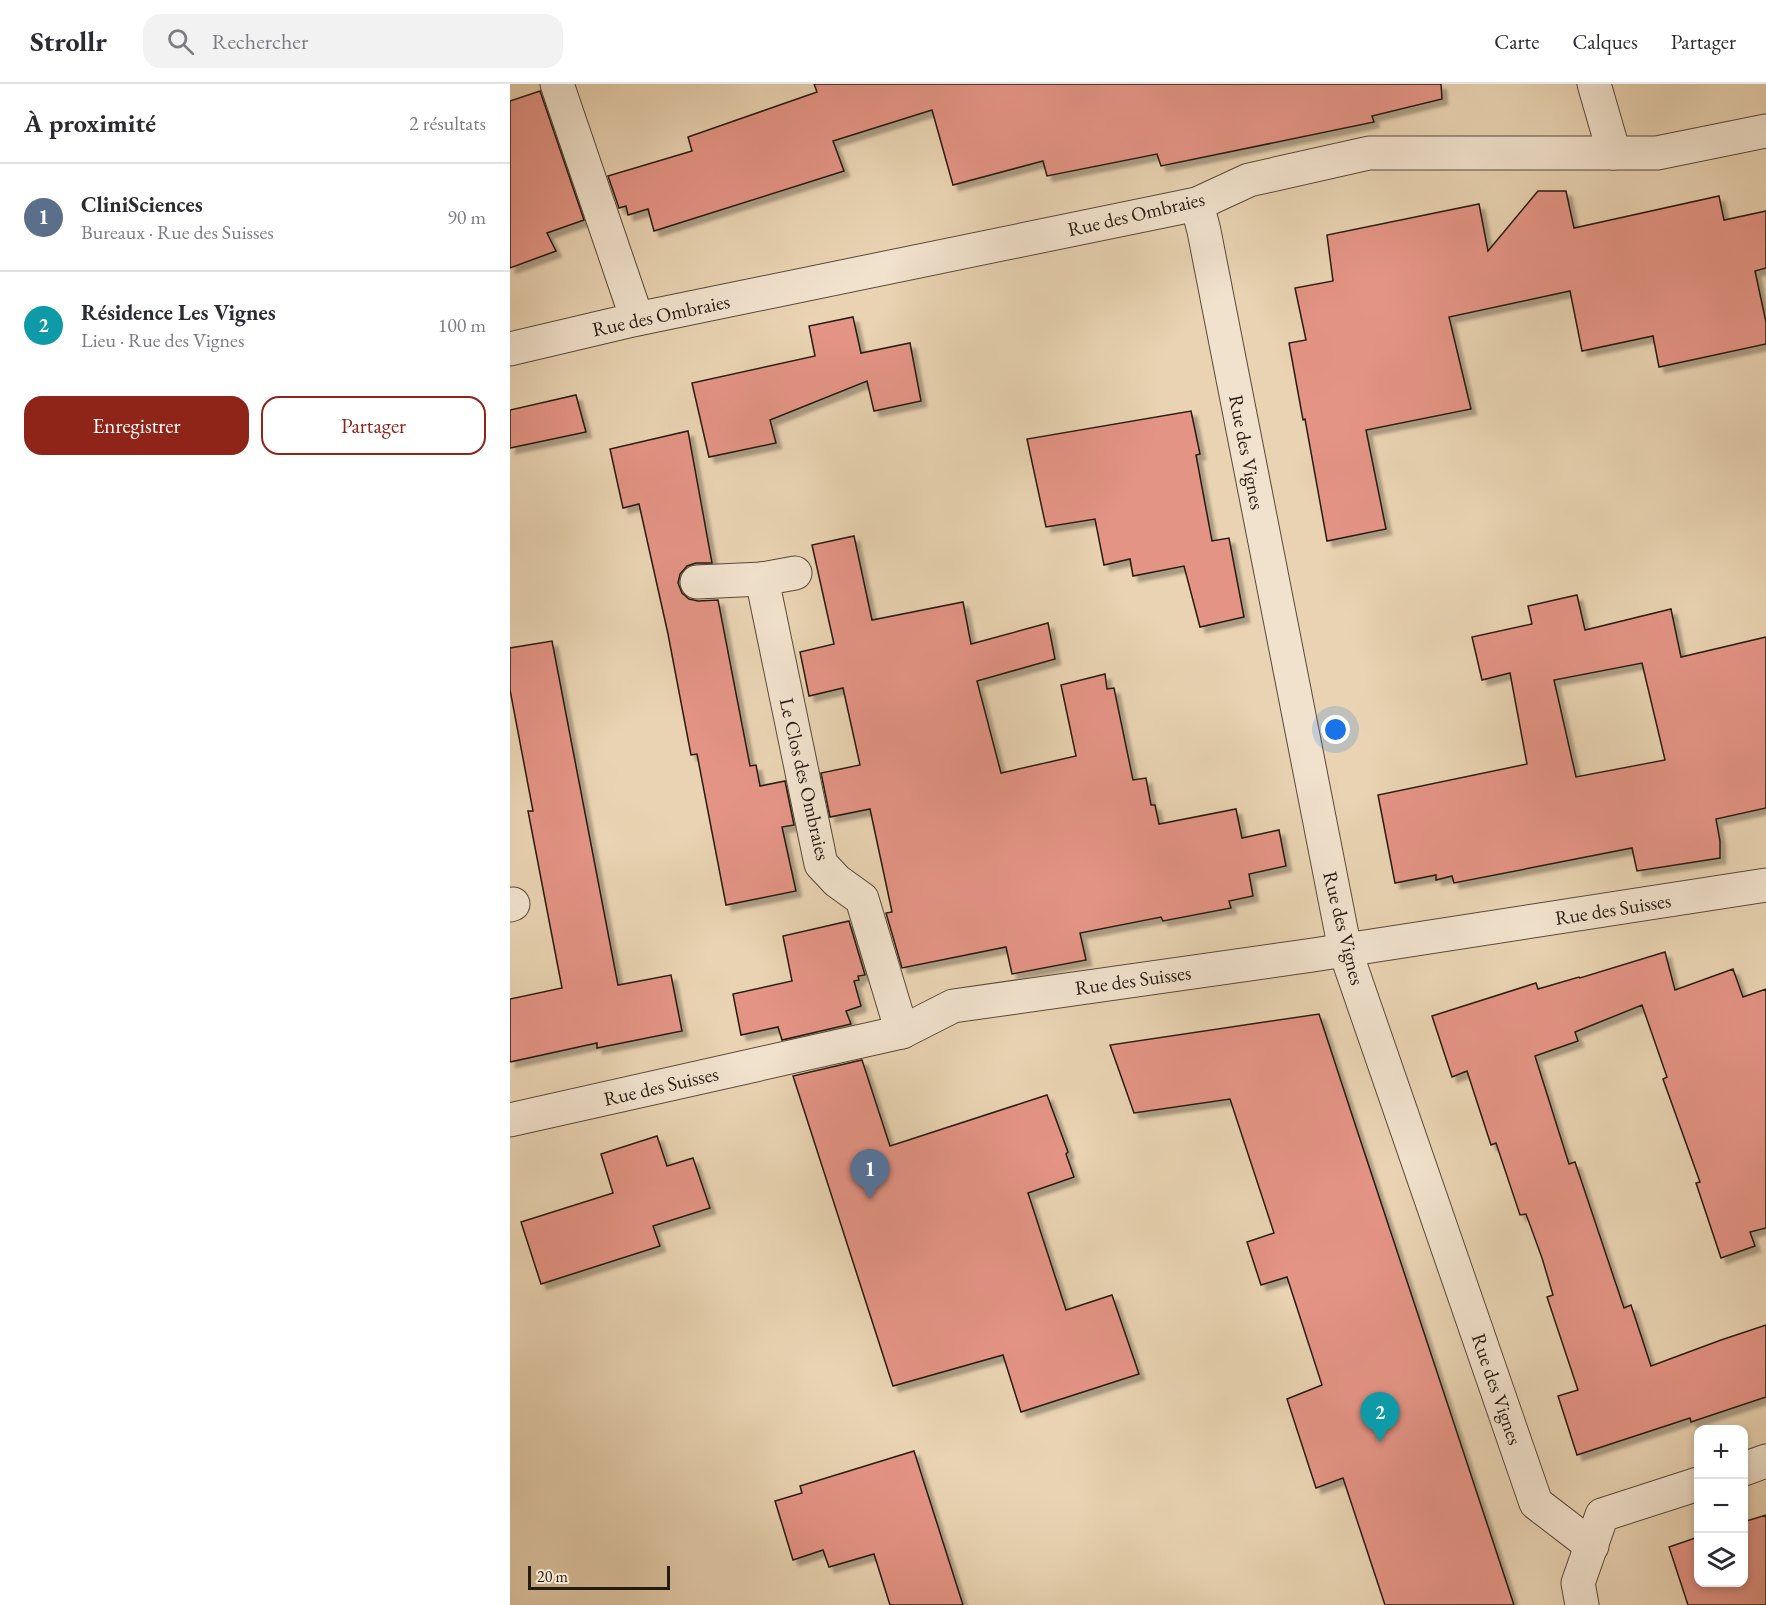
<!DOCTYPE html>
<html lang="fr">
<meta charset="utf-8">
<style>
:root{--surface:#fff;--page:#f2f2f3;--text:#2b2b33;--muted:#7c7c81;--line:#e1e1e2;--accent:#8f2418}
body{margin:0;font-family:"EB Garamond",serif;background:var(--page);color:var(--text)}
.controls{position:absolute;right:18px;bottom:18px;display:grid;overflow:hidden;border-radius:12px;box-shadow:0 3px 9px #0003}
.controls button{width:54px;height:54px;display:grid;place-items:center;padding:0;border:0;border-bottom:2px solid var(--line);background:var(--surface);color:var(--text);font:30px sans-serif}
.scale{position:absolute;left:18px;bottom:15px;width:142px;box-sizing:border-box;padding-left:6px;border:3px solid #261b11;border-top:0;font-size:16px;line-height:21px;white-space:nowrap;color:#261b11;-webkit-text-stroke:4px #f1e2cd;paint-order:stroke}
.you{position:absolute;left:826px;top:646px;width:21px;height:21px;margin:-15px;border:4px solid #fff;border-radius:50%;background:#1a73e8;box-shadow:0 0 0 9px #1a73e833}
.badge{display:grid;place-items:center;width:39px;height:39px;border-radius:50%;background:var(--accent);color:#fff;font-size:20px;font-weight:700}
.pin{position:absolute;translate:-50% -50px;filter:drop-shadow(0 2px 3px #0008)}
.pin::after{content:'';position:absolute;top:32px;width:21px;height:18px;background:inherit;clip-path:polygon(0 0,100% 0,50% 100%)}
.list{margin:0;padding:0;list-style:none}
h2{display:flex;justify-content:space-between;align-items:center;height:78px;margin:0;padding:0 24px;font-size:26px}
h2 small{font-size:20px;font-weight:400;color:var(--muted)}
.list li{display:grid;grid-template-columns:39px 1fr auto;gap:18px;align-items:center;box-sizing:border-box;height:108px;padding:0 24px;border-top:2px solid var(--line)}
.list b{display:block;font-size:22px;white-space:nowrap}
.list p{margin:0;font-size:20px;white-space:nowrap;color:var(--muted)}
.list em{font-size:20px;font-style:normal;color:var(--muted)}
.actions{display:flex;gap:12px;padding:18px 24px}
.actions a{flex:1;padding:14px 0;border:2px solid var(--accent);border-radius:18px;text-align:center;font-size:21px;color:var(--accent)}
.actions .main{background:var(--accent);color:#fff}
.icon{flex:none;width:33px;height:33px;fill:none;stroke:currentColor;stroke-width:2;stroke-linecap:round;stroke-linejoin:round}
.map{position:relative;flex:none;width:1256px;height:1521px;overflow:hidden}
header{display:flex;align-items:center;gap:36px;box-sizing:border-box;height:84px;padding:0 30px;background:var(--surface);border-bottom:2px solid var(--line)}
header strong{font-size:28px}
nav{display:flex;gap:33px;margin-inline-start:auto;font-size:21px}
.search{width:420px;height:54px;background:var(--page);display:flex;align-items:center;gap:15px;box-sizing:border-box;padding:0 21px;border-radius:18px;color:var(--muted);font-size:22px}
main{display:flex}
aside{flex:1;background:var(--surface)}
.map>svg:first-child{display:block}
</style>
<header>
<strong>Strollr</strong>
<div class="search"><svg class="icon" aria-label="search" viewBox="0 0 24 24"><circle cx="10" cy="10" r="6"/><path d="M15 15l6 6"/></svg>Rechercher</div>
<nav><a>Carte</a><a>Calques</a><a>Partager</a></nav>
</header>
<main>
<aside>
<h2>À proximité<small>2 résultats</small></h2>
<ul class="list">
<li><span class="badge" style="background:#5c6f8a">1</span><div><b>CliniSciences</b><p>Bureaux · Rue des Suisses</p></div><em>90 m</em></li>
<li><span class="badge" style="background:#0f9aa8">2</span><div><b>Résidence Les Vignes</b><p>Lieu · Rue des Vignes</p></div><em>100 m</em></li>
</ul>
<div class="actions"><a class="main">Enregistrer</a><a>Partager</a></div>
</aside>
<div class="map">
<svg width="1256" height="1521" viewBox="0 0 1256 1521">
<defs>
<filter id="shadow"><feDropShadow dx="5.5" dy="5.5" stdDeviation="1.5" flood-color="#0004"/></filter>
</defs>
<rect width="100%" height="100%" fill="#e9d3b2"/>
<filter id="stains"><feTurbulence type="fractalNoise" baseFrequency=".00333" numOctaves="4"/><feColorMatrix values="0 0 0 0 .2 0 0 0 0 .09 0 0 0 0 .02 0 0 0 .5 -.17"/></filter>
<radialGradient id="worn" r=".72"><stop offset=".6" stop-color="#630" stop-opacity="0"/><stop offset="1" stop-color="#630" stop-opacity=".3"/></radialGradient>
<g fill="#e49485" stroke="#261b11" stroke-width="1.5" fill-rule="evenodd" filter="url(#shadow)">
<path d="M304,0H931L932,15L862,32L864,38L651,82L647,70L537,92L533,77L443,101L422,26L323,57L334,87L144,147L138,125L118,131L116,122L109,124L98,92L182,67L178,53L307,8Z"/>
<path d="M30,7L74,136L37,149L46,167L0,184V17Z"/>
<path d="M1028,107H1056L1064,144L1209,112L1214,136L1256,127V184L1245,187L1256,238V260L1149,283L1143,252L1072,267L1060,207L939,233L961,325L856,346L876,445L817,457L795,335L793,336L779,259L796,256L785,204L823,197L817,151L969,120L978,167Z"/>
<path d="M343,233L351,269L400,259L411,317L364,327L357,297L260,336L266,359L199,373L182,299L305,272L299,242Z"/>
<path d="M66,311L76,348L0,364V326Z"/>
<path d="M681,327L690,370L686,371L702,457L719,454L734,533L690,543L674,482L623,492L620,475L594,481L585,435L536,443L517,355Z"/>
<path d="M178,347L202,479H186L177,482L170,490L168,499L172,509L179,515L188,517L208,516L240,682L246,681L250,702L275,697L284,741L272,743L286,807L216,821L187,670L181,671L158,550L129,420L113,424L100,365Z"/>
<path d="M344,452L362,536L453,518L461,560L538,539L545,575L467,597L491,689L566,672L551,601L595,590L597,605L604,604L623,696L636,694L641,721H645L649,740L726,725L732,754L769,746L776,782L739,790L743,812L719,817L721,824L653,837L651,833L570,849L576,876L502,890L496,863L392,884L376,829L382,828L360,725L320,733L311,689L350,681L333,604L299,612L290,568L324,560L302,461Z"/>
<path d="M1067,511L1075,546L1161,525L1171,573L1256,553V724L1206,735L1210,757V774L1127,787L1122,764L944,799L942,792L926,796V791L885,799L868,711L1017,680L1000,589L972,596L962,553L1022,540L1018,522ZM1132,579L1155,676L1066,693L1044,596Z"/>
<path d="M42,557L108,901L161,891L172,947L87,964V959L0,978V915L52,904L18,727H23L0,606V564Z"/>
<path d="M339,837L355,891L348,892L349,896L344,897L351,922L336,927L341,940L272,956L268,943L231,951L223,910L282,897L273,852Z"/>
<path d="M1155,868L1165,906L1223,885L1233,913L1256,905V1144L1240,1148L1245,1162L1211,1174L1186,1099L1190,1098L1153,995L1157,993L1132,921L1065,948L1068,957L1025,972L1059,1080L1065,1078L1114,1224L1121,1221L1141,1282L1211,1256L1256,1241V1313L1181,1338L1180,1334L1067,1371L1048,1312L1068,1306L1037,1213L1043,1211L1032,1174L1016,1130L1010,1131L986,1059L981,1061L957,987L942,993L922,932L1026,899L1028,905L1069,893L1070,894Z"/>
<path d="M809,930L847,1046L1004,1521H875L833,1394L806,1404L777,1315L812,1301L777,1193L751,1201L737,1158L764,1149L720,1015L624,1029L600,961Z"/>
<path d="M352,976L380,1062L537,1011L558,1068L556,1070L564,1093L518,1109L556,1226L602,1211L629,1290L511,1328L493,1271L383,1302L283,992Z"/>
<path d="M147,1052L157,1082L183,1074L200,1124L143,1142L150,1162L31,1200L11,1138L103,1109L91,1070Z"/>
<path d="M404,1367L453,1521H380L364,1470L319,1483L313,1466L283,1476L265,1417L292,1409L290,1402Z"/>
<path d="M1256,1431V1521H1178L1159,1463L1188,1453V1498H1233V1438Z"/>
</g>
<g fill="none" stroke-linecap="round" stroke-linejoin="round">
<defs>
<g id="minor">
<path d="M47,0L127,235"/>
<path d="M1084,0L1104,69"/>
<path d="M687,120L694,147L835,866L1026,1419L1082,1462"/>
<path d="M0,265L127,235L687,120L739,96L859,69H1147L1256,47"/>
<path d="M285,489L252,495L311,780L327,797L352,815L392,948"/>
<path d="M187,498L252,495"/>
<path d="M0,821L3,820"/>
<path d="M0,1036L392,948L443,922L803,871L1256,801"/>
<path d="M1234,1385L1256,1377"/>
<path d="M1072,1521L1068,1499L1092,1431L1188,1400"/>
</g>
</defs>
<use href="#minor" stroke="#574939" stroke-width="35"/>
<use href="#minor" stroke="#f1e2cd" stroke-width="33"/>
</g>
<g text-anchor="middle" stroke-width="5" stroke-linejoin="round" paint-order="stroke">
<g font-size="20" fill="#261b11" stroke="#f1e2cd">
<text transform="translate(626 130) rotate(-13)" y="7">Rue des Ombraies</text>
<text transform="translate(151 231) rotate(-12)" y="7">Rue des Ombraies</text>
<text transform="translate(737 368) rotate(79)" y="7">Rue des Vignes</text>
<text transform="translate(295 695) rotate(77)" y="7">Le Clos des Ombraies</text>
<text transform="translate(1103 825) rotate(-9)" y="7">Rue des Suisses</text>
<text transform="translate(834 844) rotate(76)" y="7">Rue des Vignes</text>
<text transform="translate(623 896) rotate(-8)" y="7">Rue des Suisses</text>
<text transform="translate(151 1002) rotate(-13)" y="7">Rue des Suisses</text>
<text transform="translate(987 1305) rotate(71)" y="7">Rue des Vignes</text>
</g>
</g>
<rect width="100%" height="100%" filter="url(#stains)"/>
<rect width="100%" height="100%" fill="url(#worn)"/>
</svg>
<div class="controls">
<button>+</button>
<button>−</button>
<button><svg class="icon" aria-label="layers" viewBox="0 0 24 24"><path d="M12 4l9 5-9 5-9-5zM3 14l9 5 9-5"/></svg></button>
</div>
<div class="scale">20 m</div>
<div class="you"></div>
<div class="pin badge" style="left:360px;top:1115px;background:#5c6f8a">1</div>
<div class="pin badge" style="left:870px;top:1358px;background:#0f9aa8">2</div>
</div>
</main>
